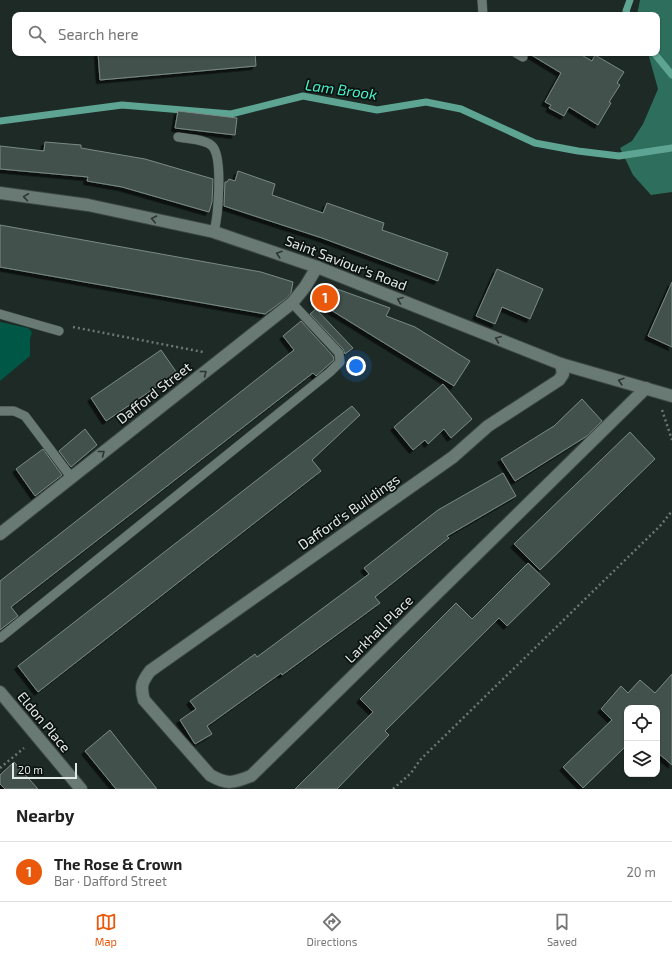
<!DOCTYPE html>
<meta charset="utf-8">
<style>
:root{--surface:#fff;--page:#f6f6f6;--text:#222;--muted:#767676;--line:#e0e0e0;--accent:#ea580c}
body{margin:0;font-family:"Exo 2",sans-serif;background:var(--page);color:var(--text)}
.controls{position:absolute;right:12px;bottom:12px;display:grid;overflow:hidden;border-radius:8px;box-shadow:0 1px 3px #0004}
.controls button{width:36px;height:36px;display:grid;place-items:center;padding:0;border:0;border-bottom:1px solid var(--line);background:var(--surface);color:var(--text);font:20px sans-serif}
.scale{position:absolute;left:12px;bottom:10px;width:65px;box-sizing:border-box;padding-left:4px;border:2px solid #e2eae7;border-top:0;font-size:11px;line-height:14px;white-space:nowrap;color:#e2eae7;-webkit-text-stroke:3px #0c1210;paint-order:stroke}
.you{position:absolute;left:356px;top:366px;width:14px;height:14px;margin:-10px;border:3px solid #fff;border-radius:50%;background:#1a73e8;box-shadow:0 0 0 6px #1a73e833}
.badge{display:grid;place-items:center;width:26px;height:26px;border-radius:50%;background:var(--accent);color:#fff;font-size:13px;font-weight:700}
.pin{position:absolute;translate:-50% -50%;border:2px solid #fff;box-shadow:0 1px 4px #0006}
.list{margin:0;padding:0;list-style:none}
h2{display:flex;justify-content:space-between;align-items:center;height:52px;margin:0;padding:0 16px;font-size:17px}
h2 small{font-size:13px;font-weight:400;color:var(--muted)}
.list li{display:grid;grid-template-columns:26px 1fr auto;gap:12px;align-items:center;box-sizing:border-box;height:60px;padding:0 16px;border-top:1px solid var(--line)}
.list b{display:block;font-size:15px;white-space:nowrap}
.list p{margin:0;font-size:13px;white-space:nowrap;color:var(--muted)}
.list em{font-size:13px;font-style:normal;color:var(--muted)}
.icon{flex:none;width:22px;height:22px;fill:none;stroke:currentColor;stroke-width:2;stroke-linecap:round;stroke-linejoin:round}
.map{position:relative;flex:none;width:672px;height:789px;overflow:hidden}
.search{position:absolute;background:var(--surface);box-shadow:0 1px 3px #0004;left:12px;right:12px;top:12px;height:44px;display:flex;align-items:center;gap:10px;box-sizing:border-box;padding:0 14px;border-radius:8px;color:var(--muted);font-size:15px}
.sheet{height:112px;background:var(--surface)}
nav{display:flex;justify-content:space-around;align-items:center;box-sizing:border-box;height:56px;border-top:1px solid var(--line);background:var(--surface);font-size:11px;color:var(--muted)}
nav a{display:grid;justify-items:center;gap:2px}
nav .on{color:var(--accent)}
.map>svg:first-child{display:block}
</style>
<div class="map">
<svg width="672" height="789" viewBox="0 0 672 789">
<defs>
<filter id="shadow"><feDropShadow dx="-3.5" dy="3.5" stdDeviation="0" flood-color="#0009"/></filter>
</defs>
<rect width="100%" height="100%" fill="#1d2a26"/>
<path fill="#005745" d="M0,322L28,328L32,332L30,339V356L0,381Z"/>
<path fill="#2e6e5c" d="M640,0H672V192L651,195L633,175L620,148L632,141L643,124L658,89L648,53H657V15H637Z"/>
<g fill="none" stroke-linecap="round" stroke-linejoin="round">
<g stroke="#5ea492" stroke-width="7">
<path d="M628,15L626,11L630,0"/>
<path d="M654,53L672,75"/>
<path d="M0,121L122,105L231,114L303,96L377,110L426,102L461,109L535,143L578,151L619,156L672,148"/>
</g>
</g>
<g fill="#42514c" stroke="#7a8a85" filter="url(#shadow)">
<path d="M98,53H255L256,66L100,80Z"/>
<path d="M528,53H578L592,61L595,55L624,72L617,83L620,85L609,102L611,103L598,125L569,107L564,116L549,108L551,105L545,102L561,73Z"/>
<path d="M178,111L237,118L235,135L175,128Z"/>
<path d="M45,142L81,145V148L145,159L213,179L212,202L209,212L122,187L87,181L88,177L0,169V146L44,151Z"/>
<path d="M238,171L275,184L272,195L323,213L327,203L384,223L382,230L448,253L438,281L322,238L224,206L225,182H227L229,179L235,181Z"/>
<path d="M0,225L261,272L293,282L291,293L287,298L265,314L0,267Z"/>
<path d="M497,269L543,289L530,319L502,307L495,324L476,316Z"/>
<path d="M672,282V347L648,336Z"/>
<path d="M326,285L390,308L386,316L415,327L470,361L454,386L313,299Z"/>
<path d="M316,309L353,348L345,354L343,349L310,314Z"/>
<path d="M301,321L333,356L334,360L316,376L313,373L11,607L18,616L0,630V581L294,350L283,336Z"/>
<path d="M161,350L177,373L106,421L91,398Z"/>
<path d="M443,384L472,419L451,438L444,429L428,444L425,440L413,450L394,427Z"/>
<path d="M582,399L602,421L587,436L515,481L501,459L554,426Z"/>
<path d="M352,406L360,415L312,460L321,471L38,692L18,666Z"/>
<path d="M85,429L97,445L71,467L59,451Z"/>
<path d="M630,432L655,459L540,570L514,544Z"/>
<path d="M43,449L62,475L35,496L16,469Z"/>
<path d="M503,473L516,496L447,536L449,538L375,597L380,603L282,675L281,673L207,726L212,734L195,744L180,720L196,709L190,701L255,654L257,657L369,574L364,568L438,510Z"/>
<path d="M528,563L550,584L507,626L499,618L385,731L389,735L337,789H295L373,712L360,699L456,603L472,619Z"/>
<path d="M672,674V765L657,752V708H627V745L583,788L563,767L612,720L601,709L621,686L628,693L640,680L655,693Z"/>
<path d="M110,730L128,753L157,789H116L85,751Z"/>
<path d="M14,762L38,789H5L0,784V775Z"/>
</g>
<g fill="none" stroke-linecap="round" stroke-linejoin="round">
<defs>
<g id="service">
<path d="M482,0L483,15"/>
<path d="M516,53L523,57"/>
<path d="M178,137C188,139 207,139 213,147C223,160 218,216 214,232"/>
<path d="M0,314L59,331"/>
<path d="M0,411H14L25,416L71,477"/>
<path d="M0,638L330,372L340,362L339,353L292,303"/>
</g>
<g id="minor">
<path d="M0,193L88,205L214,232L317,267L561,364L672,396"/>
<path d="M561,364L563,374L559,380L488,426L453,457L150,671C142,682 140,686 144,700L210,775C227,785 233,783 251,776L646,388"/>
<path d="M0,534L292,303L305,287L317,267"/>
<path d="M0,692L81,789"/>
</g>
</defs>
<use href="#service" stroke="#3c4743" stroke-width="10"/>
<use href="#minor" stroke="#3c4743" stroke-width="14"/>
<g stroke="#6d7874" stroke-width="2.5" stroke-dasharray="2 3" stroke-linecap="butt">
<path d="M73,327L203,352"/>
<path d="M662,410L672,440"/>
<path d="M0,768L24,748"/>
<path d="M393,789L411,773L420,760L660,526L672,511"/>
</g>
<use href="#service" stroke="#697973" stroke-width="9"/>
<use href="#minor" stroke="#697973" stroke-width="12"/>
</g>
<defs><path id="oneway-chevron" d="M-2-3.5L2.5 0L-2 3.5" fill="none" stroke-width="1.6" stroke-linecap="round" stroke-linejoin="round"/></defs>
<g stroke="#2d3633">
<use href="#oneway-chevron" transform="translate(26 197) rotate(-172)"/>
<use href="#oneway-chevron" transform="translate(154 219) rotate(-168)"/>
<use href="#oneway-chevron" transform="translate(279 254) rotate(-162)"/>
<use href="#oneway-chevron" transform="translate(400 300) rotate(-158)"/>
<use href="#oneway-chevron" transform="translate(498 339) rotate(-158)"/>
<use href="#oneway-chevron" transform="translate(204 373) rotate(-38)"/>
<use href="#oneway-chevron" transform="translate(621 381) rotate(-164)"/>
<use href="#oneway-chevron" transform="translate(102 453) rotate(-38)"/>
</g>
<g text-anchor="middle" stroke-width="3.5" stroke-linejoin="round" paint-order="stroke">
<g font-size="14" fill="#e2eae7" stroke="#0c1210">
<text transform="translate(346 263) rotate(21)" y="5">Saint Saviour's Road</text>
<text transform="translate(154 393) rotate(-38)" y="5">Dafford Street</text>
<text transform="translate(349 512) rotate(-35)" y="5">Dafford's Buildings</text>
<text transform="translate(379 629) rotate(-45)" y="5">Larkhall Place</text>
<text transform="translate(44 722) rotate(50)" y="5">Eldon Place</text>
</g>
<g font-size="15" font-style="italic" fill="#49f3c9" stroke="#0c1210">
<text transform="translate(341 90) rotate(8)" y="5">Lam Brook</text>
</g>
</g>
</svg>
<div class="controls">
<button><svg class="icon" aria-label="locate" viewBox="0 0 24 24"><circle cx="12" cy="12" r="6"/><path d="M12 2v4M12 18v4M2 12h4M18 12h4"/></svg></button>
<button><svg class="icon" aria-label="layers" viewBox="0 0 24 24"><path d="M12 4l9 5-9 5-9-5zM3 14l9 5 9-5"/></svg></button>
</div>
<div class="scale">20 m</div>
<div class="you"></div>
<div class="pin badge" style="left:325px;top:298px">1</div>
<div class="search"><svg class="icon" aria-label="search" viewBox="0 0 24 24"><circle cx="10" cy="10" r="6"/><path d="M15 15l6 6"/></svg>Search here</div>
</div>
<section class="sheet">
<h2>Nearby<small></small></h2>
<ul class="list">
<li><span class="badge">1</span><div><b>The Rose &amp; Crown</b><p>Bar · Dafford Street</p></div><em>20 m</em></li>
</ul>
</section>
<nav>
<a class="on"><svg class="icon" aria-label="map" viewBox="0 0 24 24"><path d="M3 6l6-2 6 2 6-2v14l-6 2-6-2-6 2zM9 4v14M15 6v14"/></svg>Map</a>
<a><svg class="icon" aria-label="directions" viewBox="0 0 24 24"><path d="M12 3l9 9-9 9-9-9zM9 14v-3h6M13 9l2 2-2 2"/></svg>Directions</a>
<a><svg class="icon" aria-label="saved" viewBox="0 0 24 24"><path d="M7 4h10v16l-5-4-5 4z"/></svg>Saved</a>
</nav>
